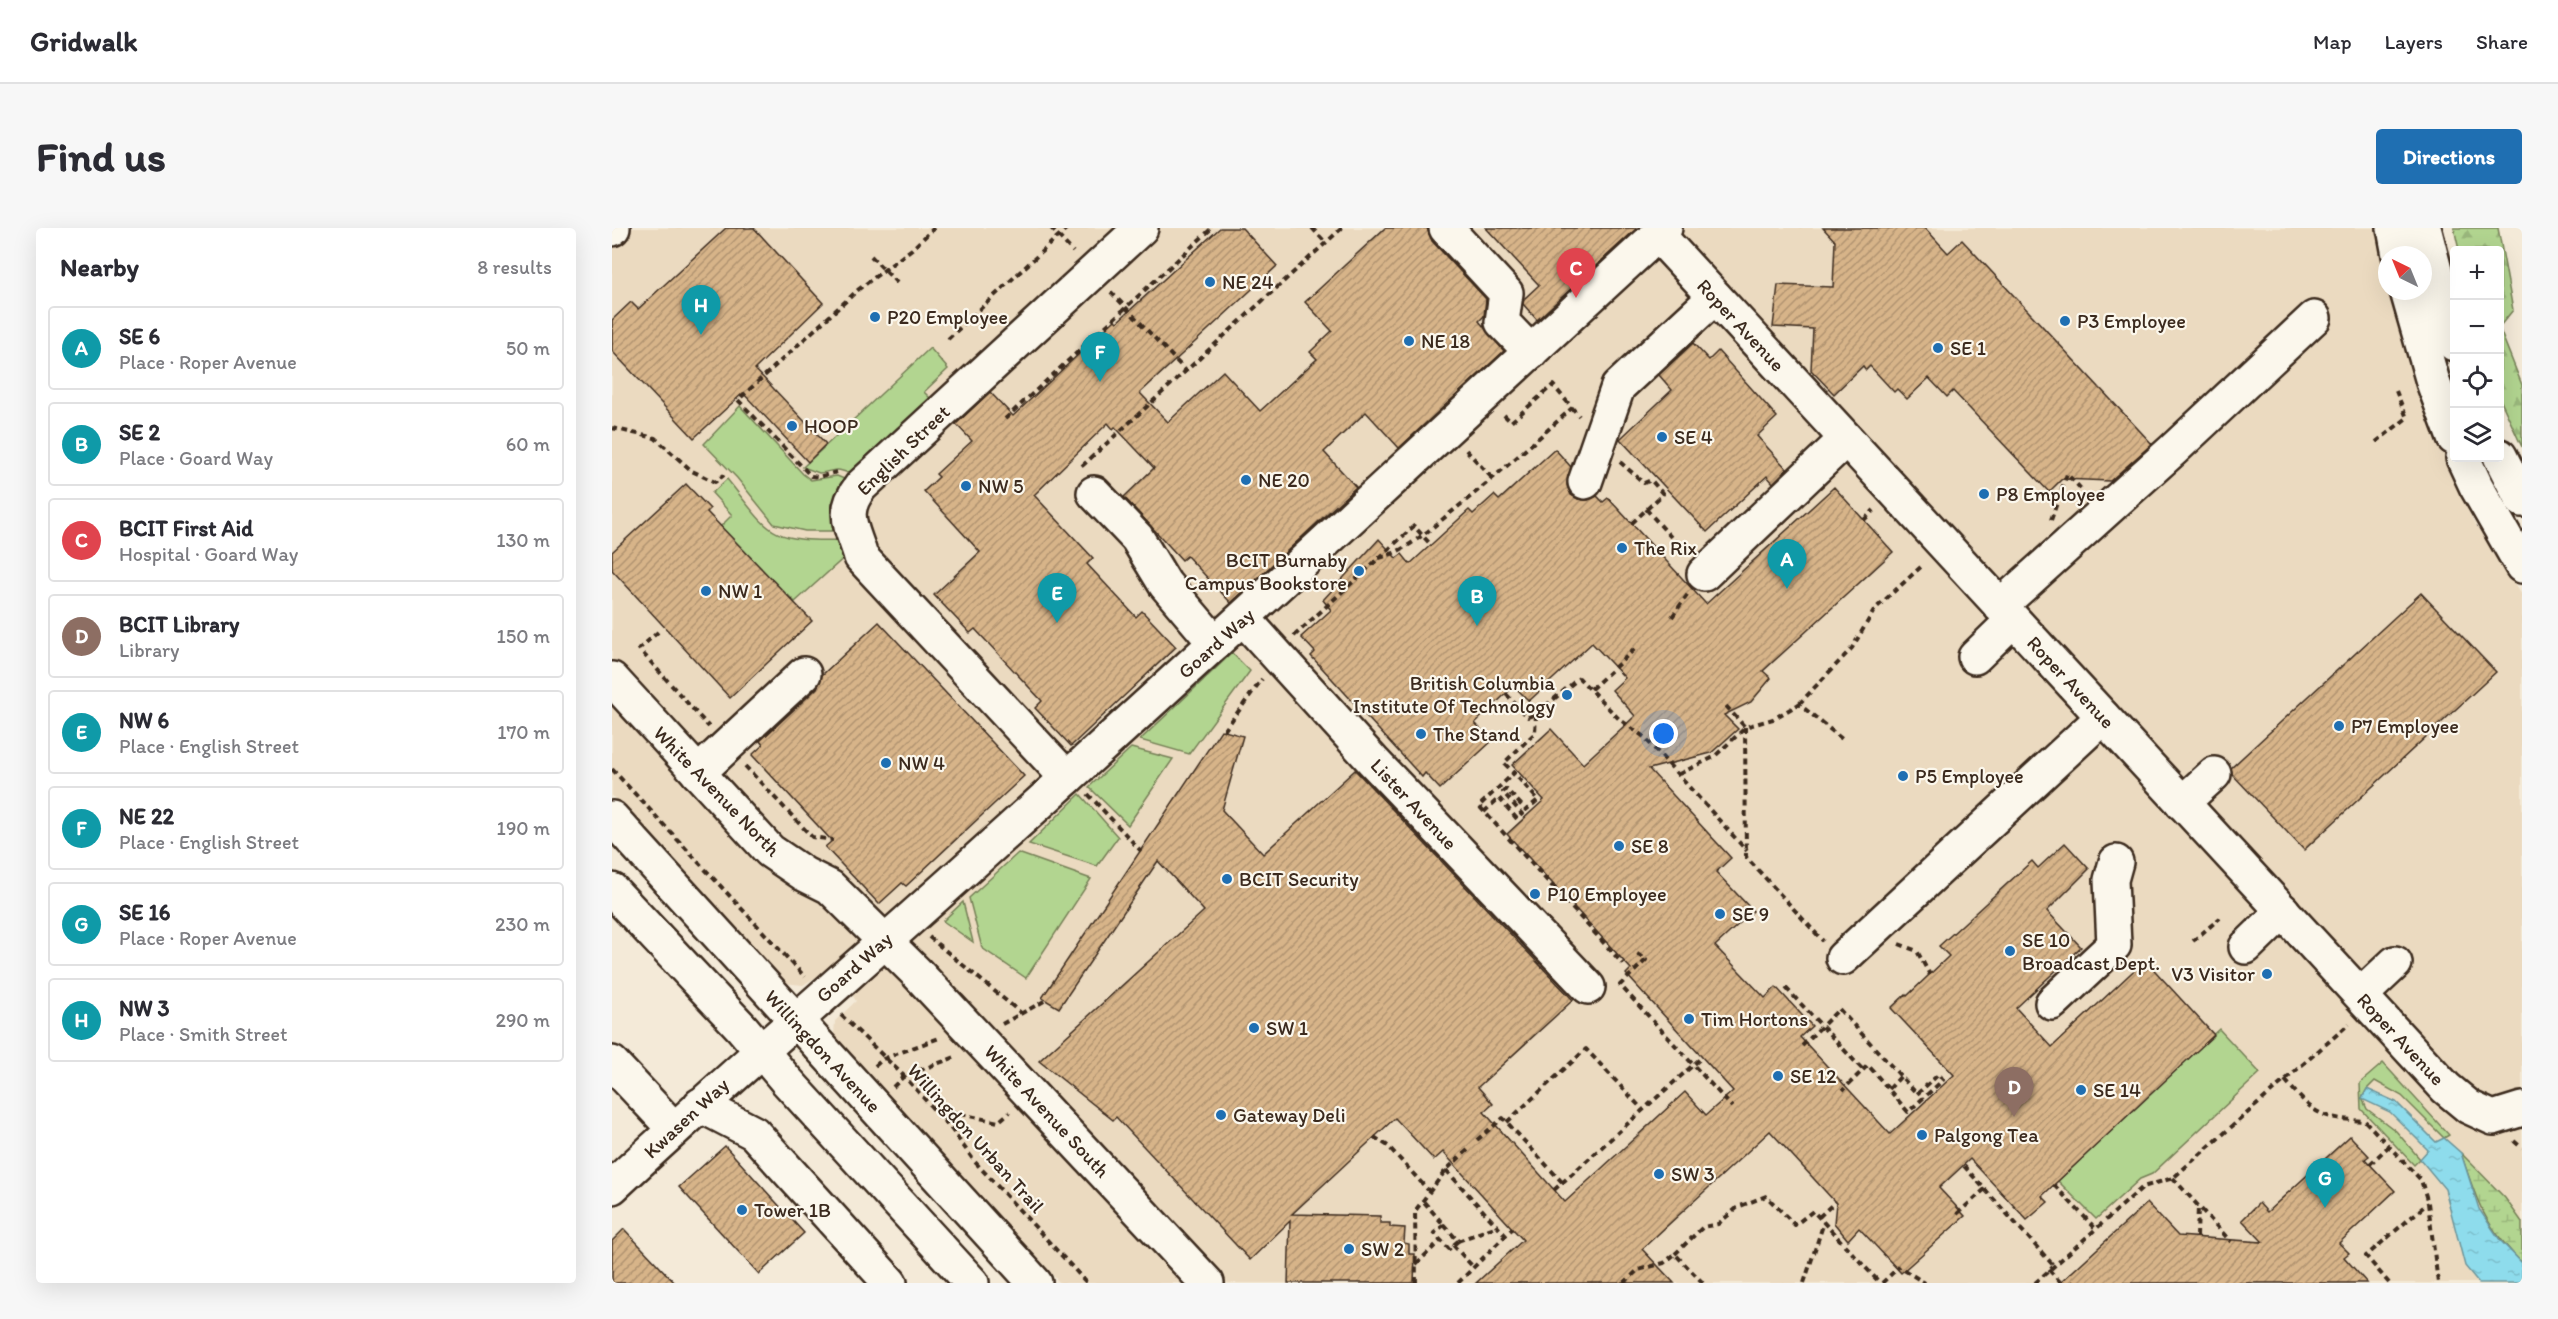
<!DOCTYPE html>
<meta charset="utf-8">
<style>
:root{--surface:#fff;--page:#f7f7f7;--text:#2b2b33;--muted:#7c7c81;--line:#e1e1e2;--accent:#1f6fb2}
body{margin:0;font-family:Itim,sans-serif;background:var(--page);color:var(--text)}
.controls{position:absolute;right:18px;top:18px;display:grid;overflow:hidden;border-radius:6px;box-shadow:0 6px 24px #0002}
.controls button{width:54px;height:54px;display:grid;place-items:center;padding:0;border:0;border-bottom:2px solid var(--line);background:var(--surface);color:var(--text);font:30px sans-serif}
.compass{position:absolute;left:1766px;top:18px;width:54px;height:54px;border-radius:50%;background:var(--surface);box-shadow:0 6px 24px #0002;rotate:317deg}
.you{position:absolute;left:1052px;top:506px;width:21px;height:21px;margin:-15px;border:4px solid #fff;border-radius:50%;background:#1a73e8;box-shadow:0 0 0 9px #1a73e833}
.badge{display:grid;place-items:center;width:39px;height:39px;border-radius:50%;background:var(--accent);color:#fff;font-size:20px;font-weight:700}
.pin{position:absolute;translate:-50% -50px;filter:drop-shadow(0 2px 3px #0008)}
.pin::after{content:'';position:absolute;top:32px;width:21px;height:18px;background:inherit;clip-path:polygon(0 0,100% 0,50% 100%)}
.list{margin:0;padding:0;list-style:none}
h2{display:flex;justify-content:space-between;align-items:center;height:78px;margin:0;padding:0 24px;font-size:26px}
h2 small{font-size:20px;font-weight:400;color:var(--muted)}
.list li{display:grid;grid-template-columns:39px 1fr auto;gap:18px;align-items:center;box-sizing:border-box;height:84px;margin:0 12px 12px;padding:0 12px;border:2px solid var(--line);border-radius:6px}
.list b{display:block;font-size:22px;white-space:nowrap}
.list p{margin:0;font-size:20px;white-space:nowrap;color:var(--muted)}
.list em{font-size:20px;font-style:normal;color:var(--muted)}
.icon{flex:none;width:33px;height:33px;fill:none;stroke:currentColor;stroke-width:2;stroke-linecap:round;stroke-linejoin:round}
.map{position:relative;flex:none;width:1910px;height:1055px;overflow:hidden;border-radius:6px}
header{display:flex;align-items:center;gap:36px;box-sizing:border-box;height:84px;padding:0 30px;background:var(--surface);border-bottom:2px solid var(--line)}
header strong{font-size:28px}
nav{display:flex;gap:33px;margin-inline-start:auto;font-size:21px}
.intro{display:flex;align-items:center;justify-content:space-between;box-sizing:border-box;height:144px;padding:0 36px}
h1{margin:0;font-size:42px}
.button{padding:15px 27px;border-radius:6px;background:var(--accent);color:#fff;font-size:21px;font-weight:700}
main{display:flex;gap:36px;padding:0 36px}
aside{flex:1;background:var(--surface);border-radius:6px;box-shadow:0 6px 24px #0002}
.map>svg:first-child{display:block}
</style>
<header>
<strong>Gridwalk</strong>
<nav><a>Map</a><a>Layers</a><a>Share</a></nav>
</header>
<div class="intro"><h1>Find us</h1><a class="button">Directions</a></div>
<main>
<aside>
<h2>Nearby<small>8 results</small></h2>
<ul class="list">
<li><span class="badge" style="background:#0f9aa8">A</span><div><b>SE 6</b><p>Place · Roper Avenue</p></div><em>50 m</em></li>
<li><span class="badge" style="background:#0f9aa8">B</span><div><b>SE 2</b><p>Place · Goard Way</p></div><em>60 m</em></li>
<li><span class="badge" style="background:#e0444e">C</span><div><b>BCIT First Aid</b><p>Hospital · Goard Way</p></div><em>130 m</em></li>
<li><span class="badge" style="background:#8d6e63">D</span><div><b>BCIT Library</b><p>Library</p></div><em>150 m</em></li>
<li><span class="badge" style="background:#0f9aa8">E</span><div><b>NW 6</b><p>Place · English Street</p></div><em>170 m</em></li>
<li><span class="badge" style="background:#0f9aa8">F</span><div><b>NE 22</b><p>Place · English Street</p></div><em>190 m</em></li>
<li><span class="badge" style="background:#0f9aa8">G</span><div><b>SE 16</b><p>Place · Roper Avenue</p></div><em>230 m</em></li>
<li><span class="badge" style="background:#0f9aa8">H</span><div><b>NW 3</b><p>Place · Smith Street</p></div><em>290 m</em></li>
</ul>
</aside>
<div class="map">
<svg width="1910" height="1055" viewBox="0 0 1910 1055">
<defs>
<pattern id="forest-firs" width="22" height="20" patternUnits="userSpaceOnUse" patternTransform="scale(1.5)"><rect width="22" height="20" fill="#b2d590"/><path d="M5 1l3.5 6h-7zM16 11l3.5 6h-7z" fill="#9ab77c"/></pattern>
<pattern id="wetland-marsh" width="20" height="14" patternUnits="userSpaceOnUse" patternTransform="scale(1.5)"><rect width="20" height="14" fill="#b2d590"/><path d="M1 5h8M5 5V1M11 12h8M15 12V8" fill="none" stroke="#9ab77c"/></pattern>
<pattern id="water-ripples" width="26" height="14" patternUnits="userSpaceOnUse" patternTransform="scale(1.5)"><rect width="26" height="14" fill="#8edcec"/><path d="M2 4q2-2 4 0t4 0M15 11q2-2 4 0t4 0" fill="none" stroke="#7bbdca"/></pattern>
<pattern id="building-hatch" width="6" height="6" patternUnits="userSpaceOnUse" patternTransform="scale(1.5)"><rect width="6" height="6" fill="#d7b489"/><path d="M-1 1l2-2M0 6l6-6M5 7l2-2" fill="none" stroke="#b0936f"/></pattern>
</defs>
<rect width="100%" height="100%" fill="#f4ead8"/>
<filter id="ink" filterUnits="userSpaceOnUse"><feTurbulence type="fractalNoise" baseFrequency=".0167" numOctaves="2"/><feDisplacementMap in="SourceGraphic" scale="12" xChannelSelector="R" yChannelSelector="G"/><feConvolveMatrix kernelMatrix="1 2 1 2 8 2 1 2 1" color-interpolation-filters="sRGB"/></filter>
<g filter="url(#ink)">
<path fill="#ebdac0" d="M0,0H1767L1775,44V63H1778L1799,147L1860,291L1910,367V1055H448L227,814L222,806L223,793L244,773L222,738L191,757L172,755L0,568Z"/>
<g fill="#b2d590" stroke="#768057" stroke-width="1.5">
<path d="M318,120L336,141L312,164L322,174L242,248C224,238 224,243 207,245L191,239Z"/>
<path d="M128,178L191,246L199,252L225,248L237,253L226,303H193L162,296L125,250L92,216Z"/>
<path d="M115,251C158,304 155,314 229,312L236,326L183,374L176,367L167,376L107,300L120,287L100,265Z"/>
<path d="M620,425L638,443L577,526L528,512Z"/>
<path d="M519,520L561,531L516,597L477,559Z"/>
<path d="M468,566L506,609L485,638L417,616Z"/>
<path d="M406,625L479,651L414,750L370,720L357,670Z"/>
<path d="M351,674L361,714L331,693Z"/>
<path d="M1607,801L1648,845L1540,946L1528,951L1484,991L1446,953Z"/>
<path d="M1771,835L1837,907L1832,910L1790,868L1763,853L1755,861L1750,870L1755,881L1784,903L1808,931L1802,937L1749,881L1748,855Z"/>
</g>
<g fill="url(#forest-firs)" stroke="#768057" stroke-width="1.5">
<path d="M1842,0H1886L1901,82L1888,98V22H1847Z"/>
<path d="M1888,102L1910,157V219L1888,171Z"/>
</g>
<path fill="url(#wetland-marsh)" stroke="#768057" stroke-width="1.5" d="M1849,925L1893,970L1910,994V1035C1872,996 1865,975 1849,925Z"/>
<path fill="url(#water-ripples)" stroke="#6d959a" stroke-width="1.5" d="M1755,861L1784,874L1824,914L1832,910L1849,925L1867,981L1888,1012L1910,1035V1055H1867L1853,1038L1833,961L1808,931L1816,922L1778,884L1750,871Z"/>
<g fill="url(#building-hatch)" stroke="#3b2a1e" stroke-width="1.5">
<path d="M114,0H142L211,75L143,141L214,216L196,234L131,165L82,210L0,123V92L19,74L26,81Z"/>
<path d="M608,0H630L665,38L528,165L556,194L611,143L648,183L705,131L698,124L720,103L693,74L773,0H815L820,13L874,71L872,88L867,93L892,123L787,220L754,184L712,224L744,259L619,375L575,328L570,332L512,269L542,240L503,199L501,201L496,195L422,267L481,330L475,336L524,389L530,383L564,419L459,518L423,480L430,473L363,401L358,405L322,367L368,324L312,263L327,249L324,246L360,213L344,196L378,164L401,188L503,92L505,94Z"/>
<path d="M874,0H1025L925,92L911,76L912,71L927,57Z"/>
<path d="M1211,0H1313L1336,25L1350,12L1540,216L1498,253L1450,251L1437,264L1341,163L1335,169L1317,150L1295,171L1285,161L1282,164L1258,138L1254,142L1251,138L1222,166L1199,142L1201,101L1161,99L1166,57L1221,59L1223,13Z"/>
<path d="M1081,115L1097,132L1106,123L1165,189L1145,208L1175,241L1161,255L1155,248L1095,304L1008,211L1060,162L1047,147Z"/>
<path d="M943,221L959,239L955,257L959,267L966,271L976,272L985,268L991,274L996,270L1094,376L1222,259L1281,324L1151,443L1159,450L1139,474L1112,487L1126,501L1099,525L1037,541L1119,630L1104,644L1141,683L1103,718L1153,770L1164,759L1200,798L1188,809L1278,906L1342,847L1279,780L1294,766L1295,768L1337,728L1327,718L1420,633L1426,640L1453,615L1477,641L1435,683L1469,719L1404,780L1440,819L1533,732L1602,807L1430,968L1436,974L1415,992L1358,931L1327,960L1353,988L1289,1045L1247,1000L1236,1012L1222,995L1224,975L1158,903L1030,1021L1062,1055H864L911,1012L831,924L822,932L783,890L680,986L768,988V995H778V999L793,1000L792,1015L797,1016V1026H803L802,1055H676L678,993L638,1032L504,889L501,892L427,833L592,683L546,633L447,780L430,770L609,502L631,508L610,582L651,626L743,542L961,772L866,859L881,876L872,884L953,974L1073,864L1094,887L1121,863L1014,746L1019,741L895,606L932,572L900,537L939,501L971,536L1023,488L1000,462L1013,450L980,415L917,473L902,458L863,495L880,513L828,561L813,545L810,549L699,428L703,424L689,409L719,382L711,372L767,311L784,330L790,326L798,336L857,282L861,286L882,267L887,272Z"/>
<path d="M74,256L98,281L95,284L200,393L118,470L0,342V324Z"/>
<path d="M1809,365L1884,444L1692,622L1620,546L1619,540Z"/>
<path d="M267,394L412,548L294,658L290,655L267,676L213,619L220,613L140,527L151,517L148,513L205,460L210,447Z"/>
<path d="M1738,908L1757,928L1753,931L1783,963L1727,1015L1737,1025L1732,1029L1755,1055H1448L1535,975L1566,1008L1651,1014L1630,992L1647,975L1655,984Z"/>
<path d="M113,918L192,1005L147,1046L67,959Z"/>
<path d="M12,1001L63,1055H0V1013Z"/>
</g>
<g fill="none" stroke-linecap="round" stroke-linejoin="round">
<defs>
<g id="minor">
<path d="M834,0L894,65L890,94L919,124"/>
<path d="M1782,0L1787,27"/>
<path d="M1812,0L1842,116"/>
<path d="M0,1L1,0"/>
<path d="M1046,7L1834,860L1857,879L1881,890L1910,881"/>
<path d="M1795,63L1821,154L1842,210"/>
<path d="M1888,228L1910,272"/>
<path d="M1851,230L1864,258L1910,338"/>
<path d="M973,254L1006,159L1103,69"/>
<path d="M482,265L525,310L553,356L603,415"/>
<path d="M1092,346L1234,211"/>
<path d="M1388,378L1561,222L1702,90"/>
<path d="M631,390L761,533L976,759"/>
<path d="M1363,429L1401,392"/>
<path d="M0,451L158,623L192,646L218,659L304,744L595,1055"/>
<path d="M86,545L192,446"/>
<path d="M455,550L249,329C241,300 227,286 249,258L529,0"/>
<path d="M1570,575L1602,546"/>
<path d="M1634,719L1671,683"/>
<path d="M1231,730L1491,489"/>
<path d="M1749,767L1783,735"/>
<path d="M1440,775L1502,717L1499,652L1504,634"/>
<path d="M0,835L62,901"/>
<path d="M88,877L142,905L278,1055"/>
<path d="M0,959C122,845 249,736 373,624C602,419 826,208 1053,0"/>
</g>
<g id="major">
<path d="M0,590L423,1055"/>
<path d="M0,662L130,800L174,852L360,1055"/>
</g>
</defs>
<use href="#minor" stroke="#3b2a1e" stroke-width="38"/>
<use href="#major" stroke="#3b2a1e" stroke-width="38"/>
<g stroke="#3b2a1e" stroke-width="4" stroke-dasharray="6 4.5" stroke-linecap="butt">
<path d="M439,0L461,24"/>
<path d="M700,0L714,15"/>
<path d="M259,28L285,55"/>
<path d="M499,64L575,144"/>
<path d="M336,111L455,0"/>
<path d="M892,187L899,194L941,157L967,188"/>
<path d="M393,191L600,0"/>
<path d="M0,200L43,210L80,243L103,254L112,247"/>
<path d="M1764,214L1795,190L1784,163"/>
<path d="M854,222L881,251"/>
<path d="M1008,234L1032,255L1039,252L1051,266L1020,295"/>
<path d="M470,238L730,0"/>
<path d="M225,244L206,249L199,248L126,172L247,61L300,21L322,0"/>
<path d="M1034,281L1074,326"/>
<path d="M1252,292L1262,282"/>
<path d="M1439,292L1455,246L1472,264"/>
<path d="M767,330C793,324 816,303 837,286C880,252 920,216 960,180"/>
<path d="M1060,389L1076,366"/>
<path d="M46,404L27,421L97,499"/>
<path d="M682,408L802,298L819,317"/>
<path d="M979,461L1025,419"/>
<path d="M894,466L916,489L924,486L967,450L1007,491L1032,509L1135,623"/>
<path d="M1187,476L1240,420L1263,381L1312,336"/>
<path d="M1114,478L1133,499L1161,491L1187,476L1230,511"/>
<path d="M924,486L923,505L892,535L902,545L867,578L1011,736"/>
<path d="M1133,499L1134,629L1211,713"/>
<path d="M612,503L650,451"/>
<path d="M133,538L200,609L221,612"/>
<path d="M0,541L193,749"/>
<path d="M1067,546L1102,529L1133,500"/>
<path d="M476,566L529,623"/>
<path d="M872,584L887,570L905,591L910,586L891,564L894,561L914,582L926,572L902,545"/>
<path d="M317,709L409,785"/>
<path d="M1581,713L1608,690"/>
<path d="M1287,716L1305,723L1318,747"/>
<path d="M1025,726L1034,732L1008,757L1120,879"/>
<path d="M1174,760L1251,842"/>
<path d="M229,787L292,848L340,902L363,934L475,1055"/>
<path d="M390,796L434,772"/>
<path d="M1190,818L1227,781L1305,866L1327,846L1331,852L1296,884L1256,837L1231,862"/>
<path d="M263,838L271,831L327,810"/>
<path d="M1673,852C1703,887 1707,890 1753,893L1809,952L1816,975L1826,1055"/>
<path d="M281,859L292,848L346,828"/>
<path d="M1277,861L1289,848"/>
<path d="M331,892L339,884L386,894L398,884"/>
<path d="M895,894L974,821L1030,881"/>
<path d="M762,909L776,918L817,963"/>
<path d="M865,912L891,890L950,954"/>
<path d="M1902,913L1910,920"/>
<path d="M1758,936L1777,918"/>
<path d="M1352,938L1441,1037"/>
<path d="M834,942L895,1009"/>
<path d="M1561,950L1619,1014"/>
<path d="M1442,957L1484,1001"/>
<path d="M942,962L1090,829"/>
<path d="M812,974L832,997"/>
<path d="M1345,986L1373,961"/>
<path d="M1207,989L1223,974"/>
<path d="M832,997L846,1013L837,1021L822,1005Z"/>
<path d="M1585,1009L1586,978"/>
<path d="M846,1013L885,998"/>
<path d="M841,1017L862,1040"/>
<path d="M1063,1026L1091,999L1106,996L1126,979L1154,968L1183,997L1201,983L1268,1055"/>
<path d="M804,1036L829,1012"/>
<path d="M1292,1042L1313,1055"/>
<path d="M1437,1042L1449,1055"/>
<path d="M804,1055L803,983L834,942L858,920"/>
<path d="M846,1055L901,1000"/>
<path d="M1012,1055L1026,1042L1052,1035L1063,1026L1091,1055"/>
<path d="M1192,1055L1212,994"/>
<path d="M1270,1055L1288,1038"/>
<path d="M1423,1055L1531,959L1561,950L1737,796"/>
<path d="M1461,1055L1462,1054"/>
<path d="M1777,1055L1754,1028L1816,975"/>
</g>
<use href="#minor" stroke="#fbf7ec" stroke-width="33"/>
<use href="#major" stroke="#fbf7ec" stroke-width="33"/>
</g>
</g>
<g fill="#1f6fb2" stroke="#fbf7ec" stroke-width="2">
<circle cx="598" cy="54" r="6"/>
<circle cx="263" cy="89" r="6"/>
<circle cx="1453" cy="93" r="6"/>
<circle cx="797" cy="113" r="6"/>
<circle cx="1326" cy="120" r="6"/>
<circle cx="180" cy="198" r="6"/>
<circle cx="1050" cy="209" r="6"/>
<circle cx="634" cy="252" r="6"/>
<circle cx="354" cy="258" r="6"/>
<circle cx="1372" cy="266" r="6"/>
<circle cx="1010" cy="320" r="6"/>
<circle cx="747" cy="343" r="6"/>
<circle cx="94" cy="363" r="6"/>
<circle cx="955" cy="467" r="6"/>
<circle cx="1727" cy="498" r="6"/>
<circle cx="809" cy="506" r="6"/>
<circle cx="274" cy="535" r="6"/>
<circle cx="1291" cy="548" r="6"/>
<circle cx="1007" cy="618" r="6"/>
<circle cx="615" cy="651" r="6"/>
<circle cx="923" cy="666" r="6"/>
<circle cx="1108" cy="686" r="6"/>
<circle cx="1398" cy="723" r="6"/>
<circle cx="1655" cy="746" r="6"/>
<circle cx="1077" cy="791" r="6"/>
<circle cx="642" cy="800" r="6"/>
<circle cx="1166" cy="848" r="6"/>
<circle cx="1469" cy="862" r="6"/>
<circle cx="609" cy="887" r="6"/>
<circle cx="1310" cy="907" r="6"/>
<circle cx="1047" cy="946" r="6"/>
<circle cx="130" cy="982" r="6"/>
<circle cx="737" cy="1021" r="6"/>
</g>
<g text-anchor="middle" stroke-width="4.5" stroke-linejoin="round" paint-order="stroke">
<g font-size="20" fill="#3b2a1e" stroke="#fbf7ec" text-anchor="start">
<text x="610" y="61">NE 24</text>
<text x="275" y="96">P20 Employee</text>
<text x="1465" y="100">P3 Employee</text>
<text x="809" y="120">NE 18</text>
<text x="1338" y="127">SE 1</text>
<text x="192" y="205">HOOP</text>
<text x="1062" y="216">SE 4</text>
<text x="646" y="259">NE 20</text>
<text x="366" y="265">NW 5</text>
<text x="1384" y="273">P8 Employee</text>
<text x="1022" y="327">The Rix</text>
<text x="735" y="339" text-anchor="end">BCIT Burnaby<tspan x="735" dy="23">Campus Bookstore</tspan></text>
<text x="106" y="370">NW 1</text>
<text x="943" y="462" text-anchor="end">British Columbia<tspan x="943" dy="23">Institute Of Technology</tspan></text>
<text x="1739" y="505">P7 Employee</text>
<text x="821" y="513">The Stand</text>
<text x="286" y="542">NW 4</text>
<text x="1303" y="555">P5 Employee</text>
<text x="1019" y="625">SE 8</text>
<text x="627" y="658">BCIT Security</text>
<text x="935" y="673">P10 Employee</text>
<text x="1120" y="693">SE 9</text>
<text x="1410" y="719">SE 10<tspan x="1410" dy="23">Broadcast Dept.</tspan></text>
<text x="1643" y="753" text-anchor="end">V3 Visitor</text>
<text x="1089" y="798">Tim Hortons</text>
<text x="654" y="807">SW 1</text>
<text x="1178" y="855">SE 12</text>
<text x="1481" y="869">SE 14</text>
<text x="621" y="894">Gateway Deli</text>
<text x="1322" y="914">Palgong Tea</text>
<text x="1059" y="953">SW 3</text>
<text x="142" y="989">Tower 1B</text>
<text x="749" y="1028">SW 2</text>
</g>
<g font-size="20" fill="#3b2a1e" stroke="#fbf7ec">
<text transform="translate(1129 97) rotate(47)" y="7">Roper Avenue</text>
<text transform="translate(291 222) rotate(-44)" y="7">English Street</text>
<text transform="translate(604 415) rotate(-42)" y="7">Goard Way</text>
<text transform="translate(1459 454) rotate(47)" y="7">Roper Avenue</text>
<text transform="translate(105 563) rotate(46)" y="7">White Avenue North</text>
<text transform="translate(802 576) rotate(47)" y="7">Lister Avenue</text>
<text transform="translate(242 739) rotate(-42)" y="7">Goard Way</text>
<text transform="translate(1789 811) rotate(47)" y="7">Roper Avenue</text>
<text transform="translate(211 823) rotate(47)" y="7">Willingdon Avenue</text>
<text transform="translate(435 883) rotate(47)" y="7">White Avenue South</text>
<text transform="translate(74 890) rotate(-43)" y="7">Kwasen Way</text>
<text transform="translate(364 910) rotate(48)" y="7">Willingdon Urban Trail</text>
</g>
</g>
</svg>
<div class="controls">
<button>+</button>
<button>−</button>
<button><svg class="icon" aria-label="locate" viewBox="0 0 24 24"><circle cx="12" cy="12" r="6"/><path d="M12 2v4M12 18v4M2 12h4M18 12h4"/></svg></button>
<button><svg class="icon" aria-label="layers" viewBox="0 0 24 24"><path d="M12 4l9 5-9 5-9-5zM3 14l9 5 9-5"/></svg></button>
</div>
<svg class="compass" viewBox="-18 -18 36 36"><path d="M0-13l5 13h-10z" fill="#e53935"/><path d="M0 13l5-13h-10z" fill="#7c7c81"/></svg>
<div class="you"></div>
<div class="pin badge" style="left:1175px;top:361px;background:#0f9aa8">A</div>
<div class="pin badge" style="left:865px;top:398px;background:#0f9aa8">B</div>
<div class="pin badge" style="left:964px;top:70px;background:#e0444e">C</div>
<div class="pin badge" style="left:1402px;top:889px;background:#8d6e63">D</div>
<div class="pin badge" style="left:445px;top:395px;background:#0f9aa8">E</div>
<div class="pin badge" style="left:488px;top:154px;background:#0f9aa8">F</div>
<div class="pin badge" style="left:1713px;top:980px;background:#0f9aa8">G</div>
<div class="pin badge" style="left:89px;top:107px;background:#0f9aa8">H</div>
</div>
</main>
